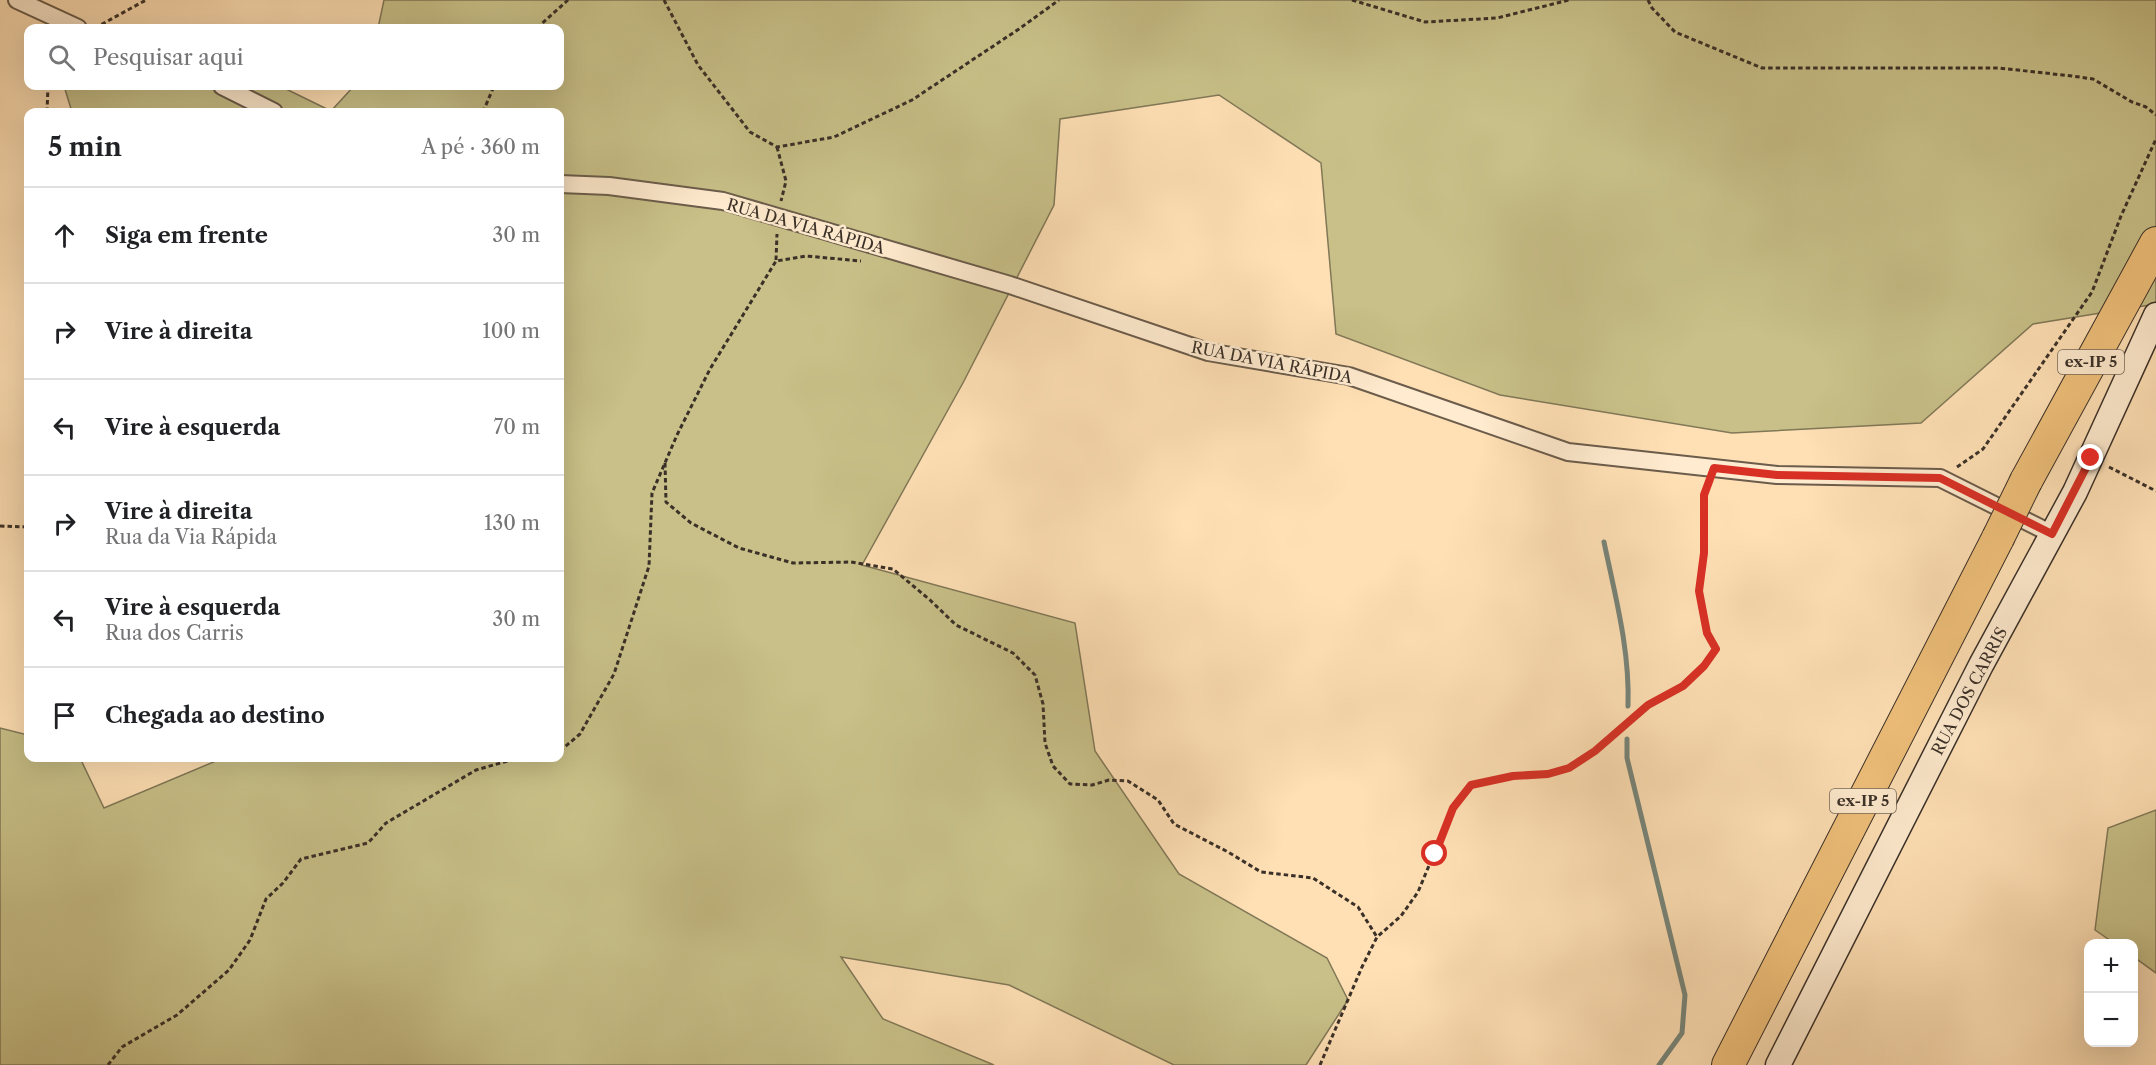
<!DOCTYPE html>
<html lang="pt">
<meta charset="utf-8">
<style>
:root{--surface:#fff;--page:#f2f2f2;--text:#202124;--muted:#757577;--line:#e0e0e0}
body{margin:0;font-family:"Libre Caslon Text",serif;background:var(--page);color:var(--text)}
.controls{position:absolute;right:18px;bottom:18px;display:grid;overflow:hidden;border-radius:12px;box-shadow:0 6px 24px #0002}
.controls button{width:54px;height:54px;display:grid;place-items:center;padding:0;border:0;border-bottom:2px solid var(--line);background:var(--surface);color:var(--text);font:30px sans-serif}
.stop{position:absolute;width:18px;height:18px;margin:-14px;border:4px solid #d93025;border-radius:50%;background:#fff}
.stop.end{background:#d93025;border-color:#fff;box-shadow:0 2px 6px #0008}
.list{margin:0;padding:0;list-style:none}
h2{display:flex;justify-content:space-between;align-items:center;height:78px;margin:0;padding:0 24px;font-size:26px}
h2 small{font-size:20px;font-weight:400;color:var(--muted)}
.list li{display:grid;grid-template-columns:39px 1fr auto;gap:18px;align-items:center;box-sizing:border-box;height:96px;padding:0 24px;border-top:2px solid var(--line)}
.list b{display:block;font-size:22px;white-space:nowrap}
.list p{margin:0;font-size:20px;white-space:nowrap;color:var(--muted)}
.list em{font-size:20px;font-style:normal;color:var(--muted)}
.icon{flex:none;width:33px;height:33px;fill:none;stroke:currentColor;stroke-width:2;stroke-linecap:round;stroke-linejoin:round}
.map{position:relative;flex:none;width:2156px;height:1065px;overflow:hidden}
.search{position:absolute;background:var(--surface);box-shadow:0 6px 24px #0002;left:24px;top:24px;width:540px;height:66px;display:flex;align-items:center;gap:15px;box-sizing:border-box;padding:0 21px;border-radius:12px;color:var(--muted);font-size:22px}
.panel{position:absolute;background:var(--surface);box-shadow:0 6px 24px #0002;left:24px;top:108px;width:540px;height:654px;border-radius:12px}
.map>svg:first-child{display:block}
</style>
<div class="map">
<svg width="2156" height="1065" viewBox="0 0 2156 1065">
<rect width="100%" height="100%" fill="#ffe0b5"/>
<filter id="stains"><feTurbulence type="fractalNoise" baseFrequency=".00333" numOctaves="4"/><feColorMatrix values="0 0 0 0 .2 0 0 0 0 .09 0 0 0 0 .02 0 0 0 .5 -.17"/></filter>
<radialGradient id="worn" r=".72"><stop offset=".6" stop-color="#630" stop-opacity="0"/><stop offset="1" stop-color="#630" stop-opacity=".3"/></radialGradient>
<g fill="#c8c088" stroke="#817858" stroke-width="1.5">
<path d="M384,0H2156V304L2033,324L1921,423L1732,433L1500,395L1336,334L1321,163L1219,95L1060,119L1054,205L964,381L862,565L1075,623L1095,751L1179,874L1327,958L1348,1000L1306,1065H1174L1009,985L841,957L883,1019L994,1065H0V728L28,735V758H80L104,808L223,758H560V112H72L64,86H280L331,111L354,86H560V28H378Z"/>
<path d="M2156,810V973L2134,957V944L2114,943L2095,930L2108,828Z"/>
</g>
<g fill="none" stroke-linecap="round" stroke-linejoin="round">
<g stroke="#77857a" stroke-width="5">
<path d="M1604,542C1615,595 1630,650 1628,706"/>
<path d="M1627,739V758L1685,995L1682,1033L1659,1065"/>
</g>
<defs>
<g id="street">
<path d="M17,0L78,28"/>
<path d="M222,86L274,112"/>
<path d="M560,184L609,186L723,201L1010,285L1208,352L1349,376L1568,452L1777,475L1940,478L2052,534"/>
</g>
<path id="secondary" d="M1778,1065L1981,665L2075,492L2156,315"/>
<g id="highway">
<path d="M2026,481L2156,243"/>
<path d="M1728,1065L1998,538"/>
</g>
</defs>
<use href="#street" stroke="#6b5c4b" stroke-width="20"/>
<use href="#secondary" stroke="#3a3028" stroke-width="27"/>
<use href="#highway" stroke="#3a3028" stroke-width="34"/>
<g stroke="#3a3028" stroke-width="3" stroke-dasharray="4.5 3" stroke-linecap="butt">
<path d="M664,0L698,65L750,132L777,147L834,137L912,100L1019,29L1059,0"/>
<path d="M1352,0L1425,22L1497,18L1569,0"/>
<path d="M1648,0L1652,8L1675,32L1762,68H1999L2072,76L2093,79L2132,102L2146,107L2156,115"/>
<path d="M95,28L146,0"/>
<path d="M537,28L568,0"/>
<path d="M47,112L48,86"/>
<path d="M483,112L494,86"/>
<path d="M777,147L786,181L781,201"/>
<path d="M776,260L777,234"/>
<path d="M665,463L666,502L691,523L739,548L793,563L851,562L893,569L930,600L956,625L1013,653L1035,675L1043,704L1045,743L1053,766L1070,784L1092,785L1109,780L1128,781L1158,800L1174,824L1228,852L1261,872L1313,878L1358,907L1377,937"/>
<path d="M1957,467L1983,449L2092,292L2121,216L2156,139"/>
<path d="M2109,467L2156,491"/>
<path d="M0,526L28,527"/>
<path d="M560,751L580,734L614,674L649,566L652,493L677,435L710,369L776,261L806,256L861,261"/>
<path d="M108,1065L122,1047L177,1015L229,970L250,940L266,899L283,883L301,859L368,843L386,823L476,770L511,760L548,758"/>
<path d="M1320,1065L1362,967L1377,937L1401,916L1418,892L1453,808L1471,785L1513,776L1548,773L1569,768L1595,751L1648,705L1683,686L1704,666L1716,649L1707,633L1699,591L1704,553V495L1708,484"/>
</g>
<use href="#street" stroke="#ffebcf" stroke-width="16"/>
<use href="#secondary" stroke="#ffebcf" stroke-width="24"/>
<use href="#highway" stroke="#f0c07a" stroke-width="32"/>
<defs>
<path id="highway-bridge" d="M1998,538L2026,481"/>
</defs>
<use href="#highway-bridge" stroke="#3a3028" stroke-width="34" stroke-linecap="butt"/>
<use href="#highway-bridge" stroke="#f0c07a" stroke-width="32"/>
</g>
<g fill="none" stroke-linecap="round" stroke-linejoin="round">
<path stroke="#d93025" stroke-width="8" d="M1435,854L1453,808L1471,785L1513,776L1548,774L1569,768L1595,751L1648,705L1683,686L1704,666L1716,649L1707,633L1699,591L1704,553V495L1714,468L1777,475L1940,478L2052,534L2091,458"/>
</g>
<g text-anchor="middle" stroke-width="5" stroke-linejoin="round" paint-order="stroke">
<g fill="#ffebcf" stroke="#75685a" stroke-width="1.5">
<rect x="2058" y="350" width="66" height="24" rx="4.5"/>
<rect x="1830" y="789" width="66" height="24" rx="4.5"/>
</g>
<g font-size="15" font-weight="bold" fill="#3a3028">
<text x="2091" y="367">ex-IP 5</text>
<text x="1863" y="806">ex-IP 5</text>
</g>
<g font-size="16" fill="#3a3028" stroke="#ffebcf">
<text transform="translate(806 226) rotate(16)" y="6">RUA DA VIA RÁPIDA</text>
<text transform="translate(1272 362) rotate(11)" y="6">RUA DA VIA RÁPIDA</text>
<text transform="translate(1969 691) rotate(-62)" y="6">RUA DOS CARRIS</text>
</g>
</g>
<rect width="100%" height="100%" filter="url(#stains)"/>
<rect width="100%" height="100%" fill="url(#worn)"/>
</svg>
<div class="controls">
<button>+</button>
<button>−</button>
</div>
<div class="stop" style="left:1435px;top:854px"></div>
<div class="stop end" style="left:2091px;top:458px"></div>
<div class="search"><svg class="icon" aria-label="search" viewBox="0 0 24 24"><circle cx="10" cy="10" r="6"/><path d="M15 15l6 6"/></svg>Pesquisar aqui</div>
<section class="panel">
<h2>5 min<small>A pé · 360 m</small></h2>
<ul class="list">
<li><svg class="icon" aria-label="ahead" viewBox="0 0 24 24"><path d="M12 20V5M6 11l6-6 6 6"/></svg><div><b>Siga em frente</b></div><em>30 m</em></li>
<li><svg class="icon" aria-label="right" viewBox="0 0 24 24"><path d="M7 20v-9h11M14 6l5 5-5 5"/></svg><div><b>Vire à direita</b></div><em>100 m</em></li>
<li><svg class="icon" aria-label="left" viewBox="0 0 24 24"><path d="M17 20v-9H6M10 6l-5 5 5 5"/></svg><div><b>Vire à esquerda</b></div><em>70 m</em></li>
<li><svg class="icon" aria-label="right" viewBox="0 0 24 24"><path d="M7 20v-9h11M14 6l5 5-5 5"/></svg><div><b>Vire à direita</b><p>Rua da Via Rápida</p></div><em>130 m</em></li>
<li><svg class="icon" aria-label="left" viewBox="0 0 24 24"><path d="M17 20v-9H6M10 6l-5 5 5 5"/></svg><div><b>Vire à esquerda</b><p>Rua dos Carris</p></div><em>30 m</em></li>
<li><svg class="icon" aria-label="arrive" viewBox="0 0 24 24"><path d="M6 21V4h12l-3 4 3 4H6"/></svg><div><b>Chegada ao destino</b></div></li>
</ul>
</section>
</div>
